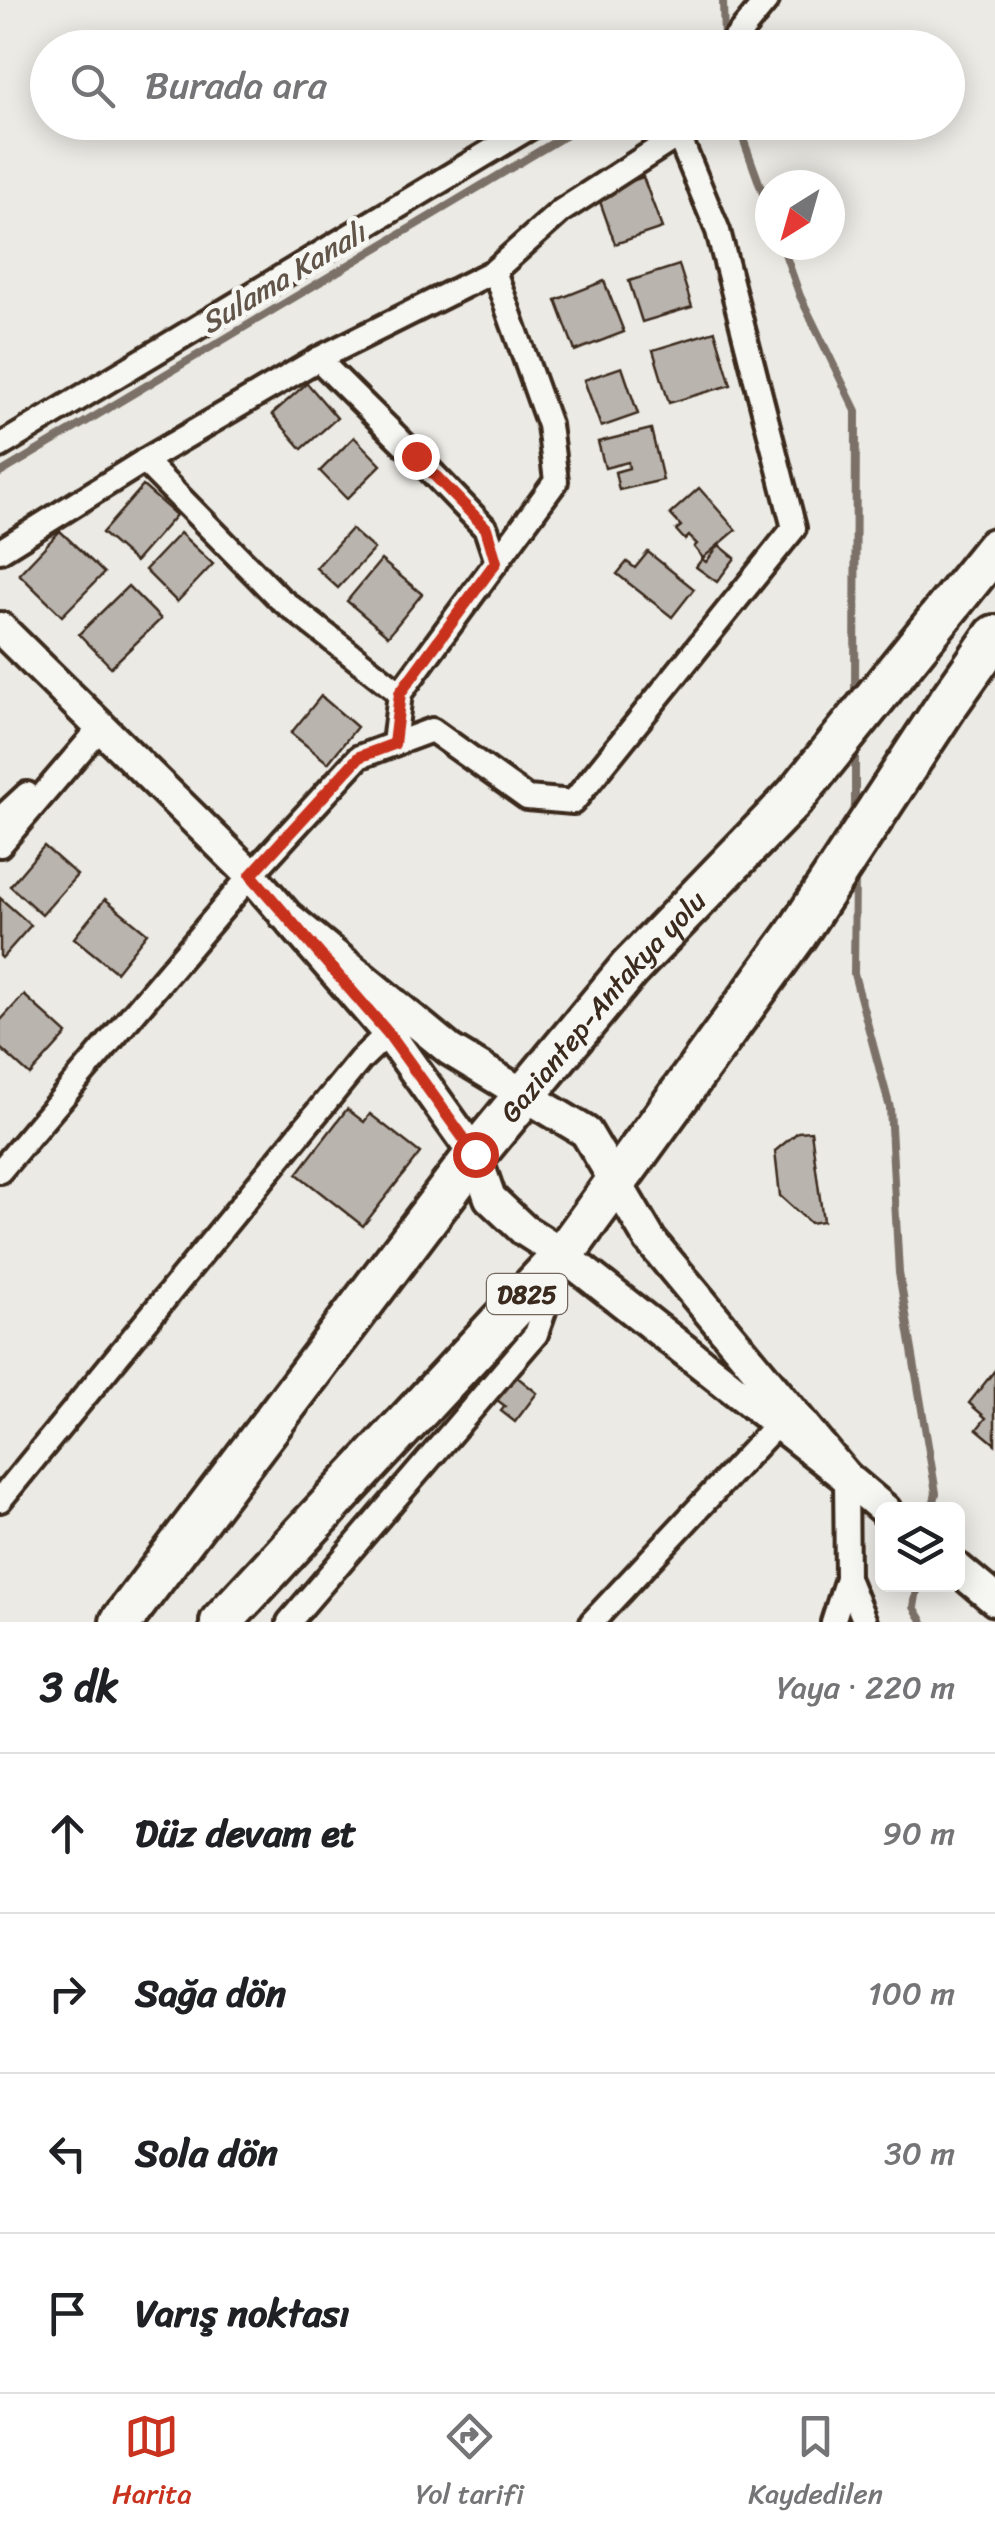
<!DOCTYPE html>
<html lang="tr">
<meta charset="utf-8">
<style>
:root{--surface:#fff;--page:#f6f6f6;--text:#202124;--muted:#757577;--line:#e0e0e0;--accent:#c8321e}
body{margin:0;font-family:Sriracha,sans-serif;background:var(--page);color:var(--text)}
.controls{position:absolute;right:30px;bottom:30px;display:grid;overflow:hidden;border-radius:15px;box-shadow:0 5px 25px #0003}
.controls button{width:90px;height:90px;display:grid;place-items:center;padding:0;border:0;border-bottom:2px solid var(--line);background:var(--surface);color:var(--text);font:50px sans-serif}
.compass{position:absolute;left:755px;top:170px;width:90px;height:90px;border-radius:50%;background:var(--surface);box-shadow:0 5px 25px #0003;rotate:217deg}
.stop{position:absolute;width:30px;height:30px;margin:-22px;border:8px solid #c8321e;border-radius:50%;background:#fff}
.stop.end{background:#c8321e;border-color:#fff;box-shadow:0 2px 10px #0008}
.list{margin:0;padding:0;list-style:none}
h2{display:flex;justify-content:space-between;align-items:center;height:130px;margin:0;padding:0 40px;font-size:42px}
h2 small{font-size:32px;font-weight:400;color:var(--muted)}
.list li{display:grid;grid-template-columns:65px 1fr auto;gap:30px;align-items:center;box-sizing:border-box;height:160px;padding:0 40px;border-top:2px solid var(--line)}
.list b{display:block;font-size:38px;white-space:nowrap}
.list em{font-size:32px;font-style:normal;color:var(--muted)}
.icon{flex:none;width:55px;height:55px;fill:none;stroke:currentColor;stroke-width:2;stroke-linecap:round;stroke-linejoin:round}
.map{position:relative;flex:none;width:995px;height:1622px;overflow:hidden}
.search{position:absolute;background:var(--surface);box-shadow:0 5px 25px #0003;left:30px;right:30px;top:30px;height:110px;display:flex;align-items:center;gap:25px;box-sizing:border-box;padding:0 35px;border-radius:55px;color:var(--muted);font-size:38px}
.sheet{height:770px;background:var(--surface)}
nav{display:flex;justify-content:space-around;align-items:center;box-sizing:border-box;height:140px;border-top:2px solid var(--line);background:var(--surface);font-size:28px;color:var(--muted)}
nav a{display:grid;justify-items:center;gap:5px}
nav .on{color:var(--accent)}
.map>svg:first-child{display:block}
</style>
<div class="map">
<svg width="995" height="1622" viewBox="0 0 995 1622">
<rect width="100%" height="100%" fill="#ebeae5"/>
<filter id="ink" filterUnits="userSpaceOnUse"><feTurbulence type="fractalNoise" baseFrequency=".01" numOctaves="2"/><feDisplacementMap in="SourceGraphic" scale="20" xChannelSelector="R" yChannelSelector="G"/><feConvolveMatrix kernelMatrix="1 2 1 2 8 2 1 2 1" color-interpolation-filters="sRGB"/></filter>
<g filter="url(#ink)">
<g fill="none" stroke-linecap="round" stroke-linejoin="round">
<g stroke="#7c7167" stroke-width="8">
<path d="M723,0L724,43"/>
<path d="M737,122L770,213"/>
<path d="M782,245L800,296L856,411L855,698"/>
<path d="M0,473L588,122"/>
<path d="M855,818V747"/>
<path d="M855,872L854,974L890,1108L899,1273L936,1493L932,1510"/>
<path d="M918,1584L914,1607L923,1622"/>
</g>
</g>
<g fill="#bab4ae" stroke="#3b2a1e" stroke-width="2.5">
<path d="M643,177L662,228L615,244L597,193Z"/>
<path d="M679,265L692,307L642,322L629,281Z"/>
<path d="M604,281L624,332L575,351L556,300Z"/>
<path d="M715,331L731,385L669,403L653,350Z"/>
<path d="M622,367L638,414L601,427L584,380Z"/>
<path d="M307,383L337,418L302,449L272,414Z"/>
<path d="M651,429L663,480L619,490L615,472L629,468L628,462L605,468L598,442Z"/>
<path d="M354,437L381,465L347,499L320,471Z"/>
<path d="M143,486L176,515L135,562L102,533Z"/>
<path d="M699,488L736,530L703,558L694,547L697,544L689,536L685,540L676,530L681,526L670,514Z"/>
<path d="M351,529L374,549L338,588L316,568Z"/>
<path d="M60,531L104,573L62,616L19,574Z"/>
<path d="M180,533L213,564L177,602L145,570Z"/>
<path d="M719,545L735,558L717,582L696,567L702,559L706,562Z"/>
<path d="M648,552L694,589L672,617L617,574L627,562L635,568Z"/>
<path d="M381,560L422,594L388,636L347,601Z"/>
<path d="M128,586L161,619L111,667L79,634Z"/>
<path d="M321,696L357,727L328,763L291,733Z"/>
<path d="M44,846L77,875L42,915L10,886Z"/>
<path d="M0,898L31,925L2,958L0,956Z"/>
<path d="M105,899L147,933L116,972L74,938Z"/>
<path d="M24,995L67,1034L30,1075L0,1048V1021Z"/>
<path d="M347,1109L364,1122L370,1114L420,1153L363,1226L297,1174Z"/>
<path d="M811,1131L823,1221L810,1223L780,1196L775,1151L798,1132Z"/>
<path d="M995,1370V1444L977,1429L986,1418L969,1403Z"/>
<path d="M516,1376L537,1393L515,1422L501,1411L505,1406L497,1400Z"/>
</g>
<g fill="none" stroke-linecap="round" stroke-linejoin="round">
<defs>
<g id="street">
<path d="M724,48L730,45L767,0"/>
<path d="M318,359L416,456L486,529L497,562"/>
<path d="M0,446L539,122"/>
<path d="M144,461L279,598L400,693"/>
<path d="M0,551L144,461L318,359L494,271L561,211L679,135"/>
<path d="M394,744L400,693L556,481L549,425L494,271"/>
<path d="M0,819L27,794"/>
<path d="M0,845L100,728"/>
<path d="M0,1171L251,875L359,757L432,730L527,798L573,802L794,528L718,231L673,122"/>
<path d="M846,1477L847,1578L865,1622"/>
<path d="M0,1500L360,1060L388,1033"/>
<path d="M289,1622L536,1334L557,1273"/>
<path d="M592,1622L778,1423"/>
<path d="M833,1622L847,1578"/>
</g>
<g id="secondary">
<path d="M0,628L251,875L388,1033L475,1155L490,1198L524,1230L563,1255L846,1477L650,1240L586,1132L450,1050L284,914"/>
<path d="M846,1477L885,1510"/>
<path d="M958,1569L995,1600"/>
</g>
<g id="highway">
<path id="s1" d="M121,1622L475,1155L629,969L794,798L995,549"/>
<path d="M221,1622L563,1255L795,936L946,706L995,636"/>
</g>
</defs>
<use href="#street" stroke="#3b2a1e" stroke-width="30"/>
<use href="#secondary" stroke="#3b2a1e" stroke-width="38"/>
<use href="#highway" stroke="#3b2a1e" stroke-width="48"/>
<use href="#street" stroke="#f6f6f2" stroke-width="22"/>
<use href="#secondary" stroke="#f6f6f2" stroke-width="30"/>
<use href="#highway" stroke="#f6f6f2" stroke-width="40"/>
</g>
</g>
<g fill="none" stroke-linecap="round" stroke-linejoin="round" filter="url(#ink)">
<path stroke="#c8321e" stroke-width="12" d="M416,456L486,528L496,562L400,693L394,744L359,757L251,875L388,1033L475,1154"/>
</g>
<g text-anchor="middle" stroke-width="9" stroke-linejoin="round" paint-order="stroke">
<rect fill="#f6f6f2" stroke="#73675e" stroke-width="2.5" x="487" y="1274" width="80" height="40" rx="8"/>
<g font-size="25" font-weight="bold" fill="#3b2a1e">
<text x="527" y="1303">D825</text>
</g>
<g font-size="28" fill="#3b2a1e" stroke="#f6f6f2">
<text dy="10" stroke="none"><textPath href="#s1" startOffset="782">Gaziantep-Antakya yolu</textPath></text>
</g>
<g font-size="30" font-style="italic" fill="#615449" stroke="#f6f6f2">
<text transform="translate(283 278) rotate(-31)" y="10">Sulama Kanalı</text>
</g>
</g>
</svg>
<div class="controls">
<button><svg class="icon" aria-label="layers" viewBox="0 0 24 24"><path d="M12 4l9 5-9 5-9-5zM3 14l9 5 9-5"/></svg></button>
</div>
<svg class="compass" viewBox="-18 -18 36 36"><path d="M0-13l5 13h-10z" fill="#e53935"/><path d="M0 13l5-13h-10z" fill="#757577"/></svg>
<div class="stop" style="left:475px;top:1154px"></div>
<div class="stop end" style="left:416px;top:456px"></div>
<div class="search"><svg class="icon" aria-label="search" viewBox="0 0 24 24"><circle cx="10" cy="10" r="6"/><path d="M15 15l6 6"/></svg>Burada ara</div>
</div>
<section class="sheet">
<h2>3 dk<small>Yaya · 220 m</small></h2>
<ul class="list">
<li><svg class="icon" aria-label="ahead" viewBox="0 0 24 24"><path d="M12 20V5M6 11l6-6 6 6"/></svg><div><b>Düz devam et</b></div><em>90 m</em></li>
<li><svg class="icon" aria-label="right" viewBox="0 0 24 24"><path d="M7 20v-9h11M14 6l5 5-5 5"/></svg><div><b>Sağa dön</b></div><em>100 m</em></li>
<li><svg class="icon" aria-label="left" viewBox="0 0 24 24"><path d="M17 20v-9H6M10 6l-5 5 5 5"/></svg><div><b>Sola dön</b></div><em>30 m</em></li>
<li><svg class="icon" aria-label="arrive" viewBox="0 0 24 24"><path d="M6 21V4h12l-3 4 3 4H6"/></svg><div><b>Varış noktası</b></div></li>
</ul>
</section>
<nav>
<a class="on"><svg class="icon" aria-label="map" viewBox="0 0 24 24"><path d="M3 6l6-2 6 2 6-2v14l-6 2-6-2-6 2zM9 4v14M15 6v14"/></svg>Harita</a>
<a><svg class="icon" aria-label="directions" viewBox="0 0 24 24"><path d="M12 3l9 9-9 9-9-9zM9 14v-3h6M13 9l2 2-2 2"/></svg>Yol tarifi</a>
<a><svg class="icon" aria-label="saved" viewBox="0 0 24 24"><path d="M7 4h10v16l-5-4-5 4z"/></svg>Kaydedilen</a>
</nav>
